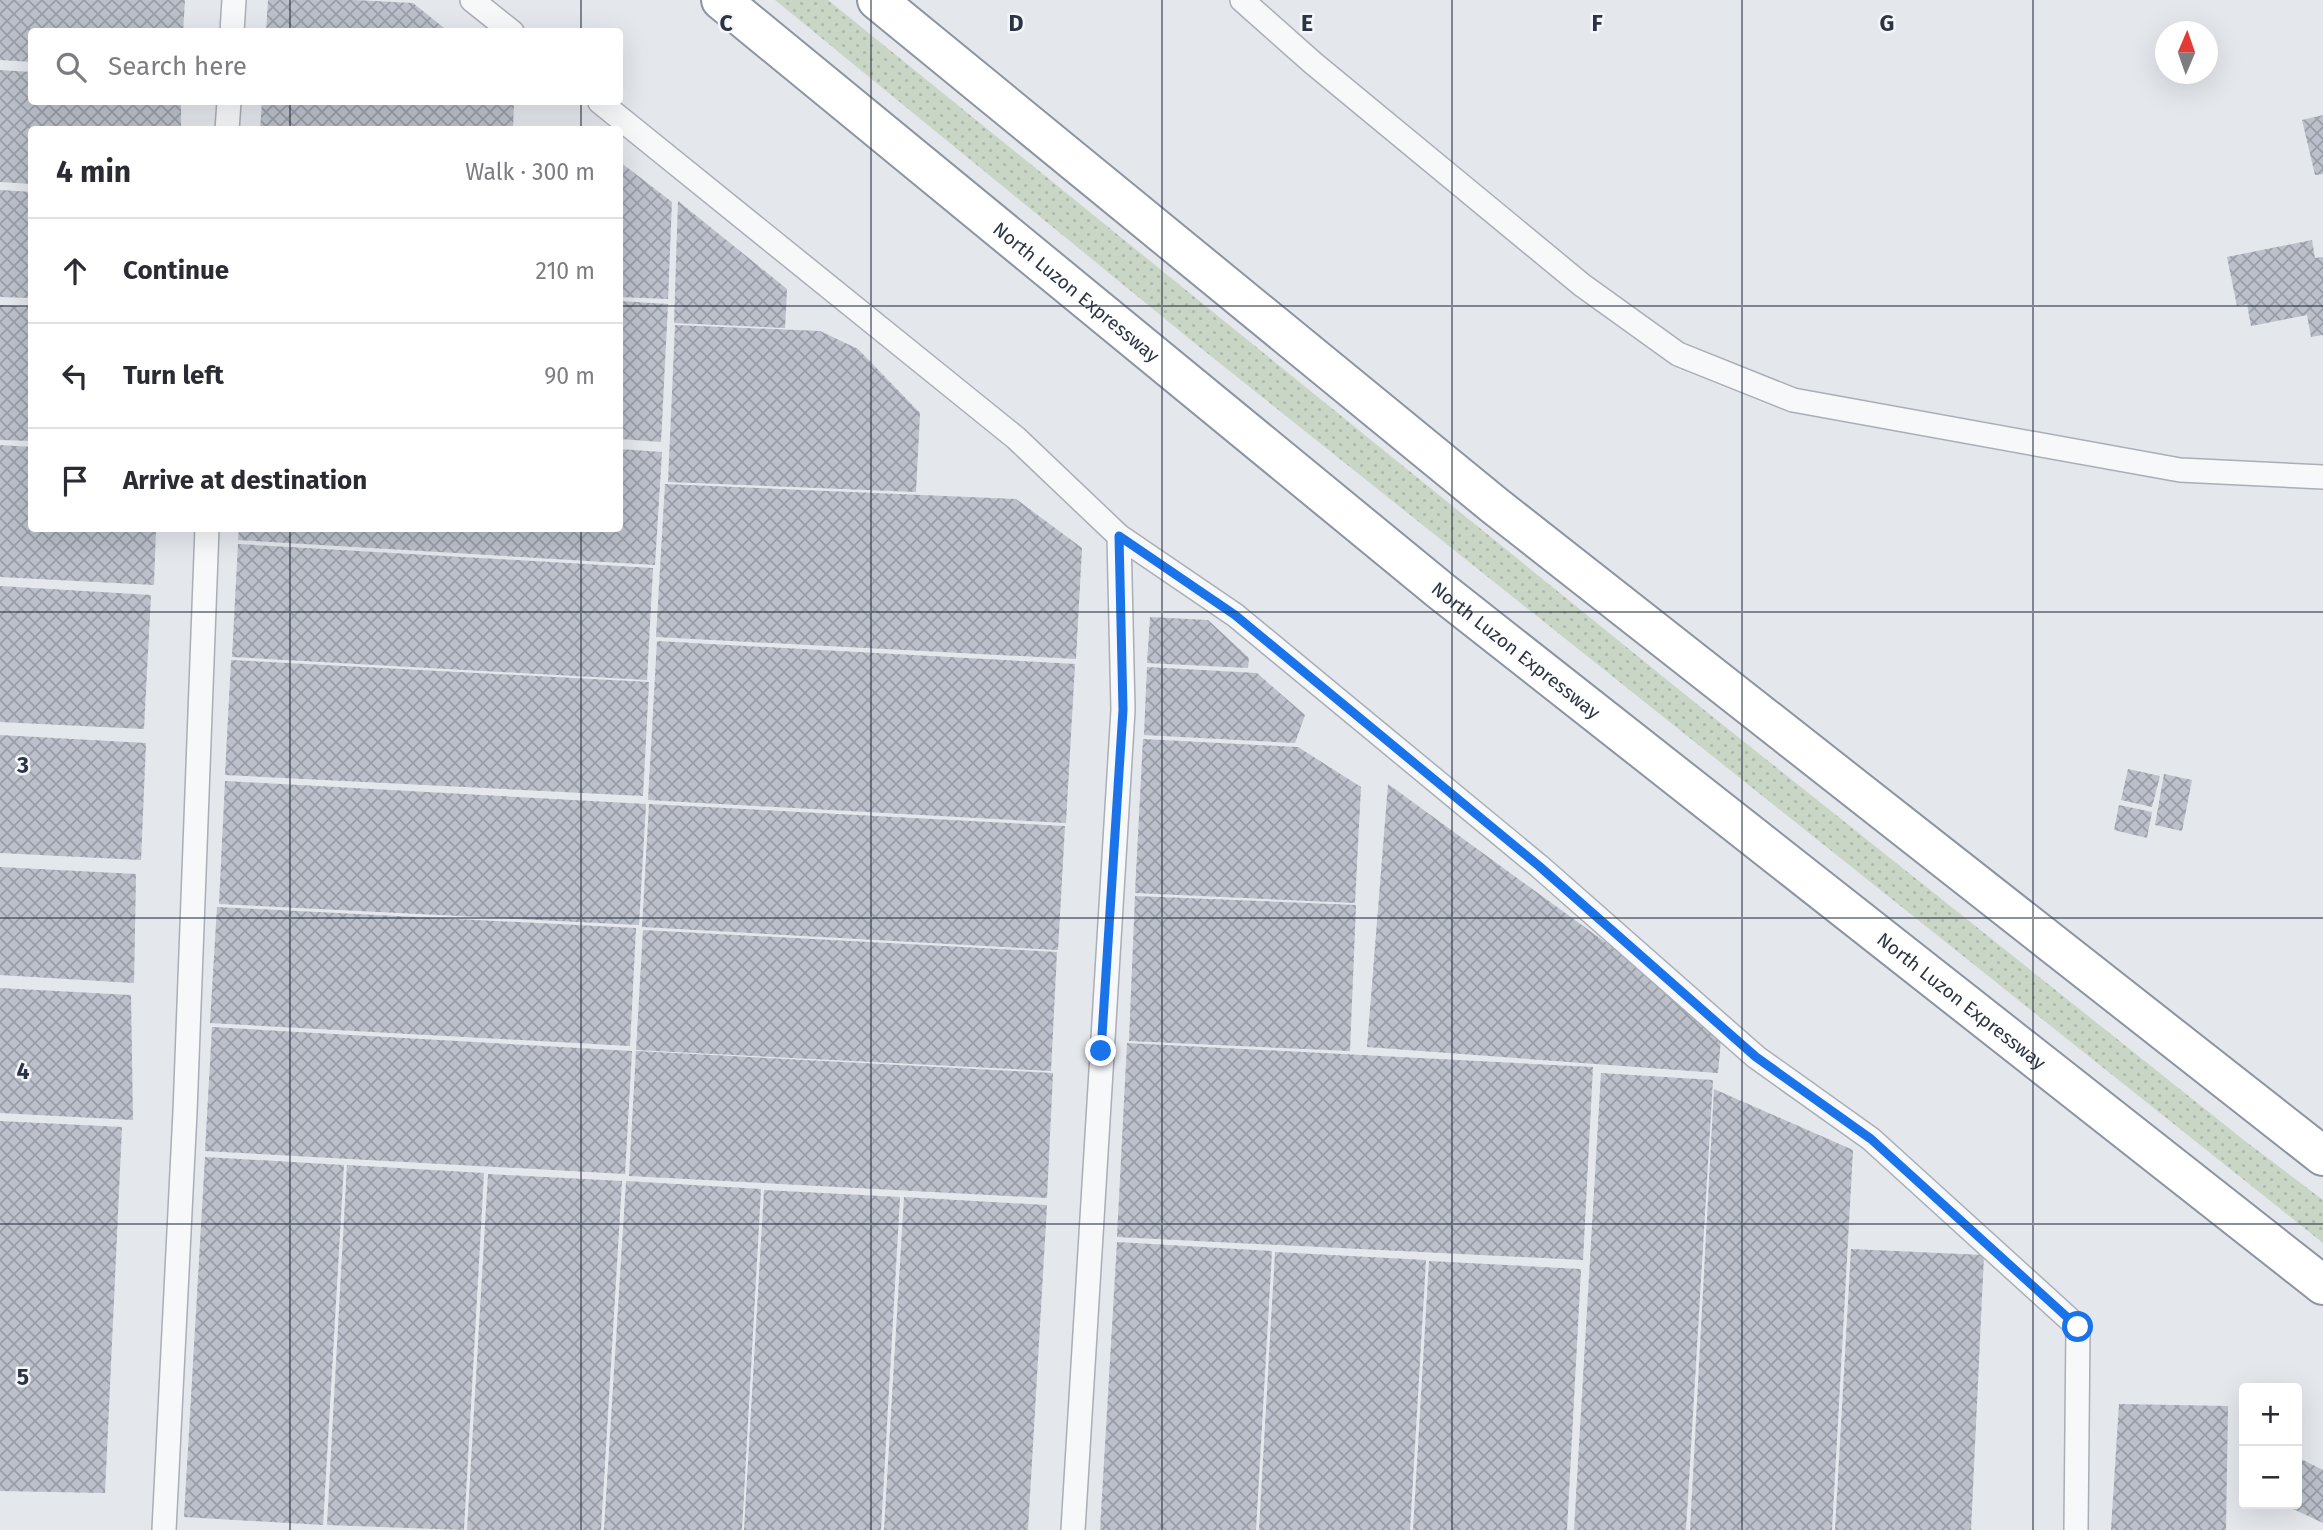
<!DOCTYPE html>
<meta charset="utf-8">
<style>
:root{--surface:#fff;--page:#f2f2f3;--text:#2b2b33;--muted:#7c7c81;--line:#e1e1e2}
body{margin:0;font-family:"Fira Sans",sans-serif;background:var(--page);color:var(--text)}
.controls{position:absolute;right:21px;bottom:21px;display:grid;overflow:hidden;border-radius:7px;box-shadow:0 7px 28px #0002}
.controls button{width:63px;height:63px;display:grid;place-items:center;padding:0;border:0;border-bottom:2px solid var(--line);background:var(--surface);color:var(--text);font:35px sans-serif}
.compass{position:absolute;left:2155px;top:21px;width:63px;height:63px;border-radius:50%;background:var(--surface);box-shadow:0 7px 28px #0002;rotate:2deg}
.stop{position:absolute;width:21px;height:21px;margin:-16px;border:5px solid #1a73e8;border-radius:50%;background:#fff}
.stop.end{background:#1a73e8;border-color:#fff;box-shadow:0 2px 7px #0008}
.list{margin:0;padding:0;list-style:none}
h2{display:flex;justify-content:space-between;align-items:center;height:91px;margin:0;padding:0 28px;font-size:30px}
h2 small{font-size:23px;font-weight:400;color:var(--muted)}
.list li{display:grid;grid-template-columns:46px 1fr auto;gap:21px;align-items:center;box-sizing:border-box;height:105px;padding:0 28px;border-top:2px solid var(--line)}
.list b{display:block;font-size:26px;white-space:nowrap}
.list em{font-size:23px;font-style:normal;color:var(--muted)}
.icon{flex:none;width:38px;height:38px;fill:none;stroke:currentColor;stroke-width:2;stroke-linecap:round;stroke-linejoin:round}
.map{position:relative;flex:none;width:2323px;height:1530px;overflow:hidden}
.search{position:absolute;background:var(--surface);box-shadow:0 7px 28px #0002;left:28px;top:28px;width:595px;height:77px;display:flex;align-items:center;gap:18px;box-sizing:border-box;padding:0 24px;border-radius:7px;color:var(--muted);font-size:26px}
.panel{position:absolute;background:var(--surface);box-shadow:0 7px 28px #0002;left:28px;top:126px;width:595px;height:406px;border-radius:7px}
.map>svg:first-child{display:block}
</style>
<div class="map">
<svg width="2323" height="1530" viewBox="0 0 2323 1530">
<defs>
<pattern id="grass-dots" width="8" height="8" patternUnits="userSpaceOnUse" patternTransform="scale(1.75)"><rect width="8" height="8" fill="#c9d6c5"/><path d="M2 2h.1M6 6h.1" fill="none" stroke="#adb8ab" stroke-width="1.8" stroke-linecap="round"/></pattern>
<pattern id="building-cross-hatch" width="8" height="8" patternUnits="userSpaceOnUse" patternTransform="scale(1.75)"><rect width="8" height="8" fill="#bbc0ca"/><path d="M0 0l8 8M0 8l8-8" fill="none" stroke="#989da6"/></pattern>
</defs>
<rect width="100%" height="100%" fill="#e4e7ec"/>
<path fill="url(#grass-dots)" d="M775,0H828L1698,705L2245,1141L2323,1200V1243L1197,345Z"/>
<g fill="url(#building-cross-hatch)">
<path d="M0,0H185L183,32H32V62L0,60Z"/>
<path d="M268,0H355L413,3L449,32H266Z"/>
<path d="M0,70L32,72V102H181V130H32V184L0,182Z"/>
<path d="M262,102H514L513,130H260Z"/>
<path d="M2323,115V174L2315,175L2302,120Z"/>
<path d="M620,162L672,202L668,299L620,297Z"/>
<path d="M0,190L32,192V298L0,297Z"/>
<path d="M678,201L787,289L785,328L674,323Z"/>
<path d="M2312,240L2315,258L2323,257V335L2311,337L2307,315L2251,326L2247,304L2237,306L2227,257Z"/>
<path d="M620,301L668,304L661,442L620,439Z"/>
<path d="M0,305L32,307V441L0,440Z"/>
<path d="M675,325L820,331L858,349L920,413L916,492L668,482Z"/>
<path d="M0,445L32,447V528H156L154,585L0,577Z"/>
<path d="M620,449L662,452L655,565L238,540L239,528H620Z"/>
<path d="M665,484L1016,499L1082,548L1076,659L656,637Z"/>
<path d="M238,544L653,568L647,680L232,657Z"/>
<path d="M0,586L151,595L144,729L0,722Z"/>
<path d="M1150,617L1208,620L1249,658L1248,668L1147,663Z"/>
<path d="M657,641L1075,664L1066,823L648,800Z"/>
<path d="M231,660L649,682L643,796L225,775Z"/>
<path d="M1147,667L1257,673L1305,715L1295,743L1144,735Z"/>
<path d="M0,735L146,743L141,860L0,853Z"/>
<path d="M1143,739L1298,747L1361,787L1355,903L1135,893Z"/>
<path d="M2128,769L2160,776L2152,807L2121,800Z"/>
<path d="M2164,774L2192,780L2182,831L2155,825Z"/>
<path d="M225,781L646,804L639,925L219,904Z"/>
<path d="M1388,784L1722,1027L1718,1073L1367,1047Z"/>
<path d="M649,804L1065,826L1058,950L642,927Z"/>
<path d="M2119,805L2152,812L2147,838L2114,830Z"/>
<path d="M0,867L136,874L134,983L0,975Z"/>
<path d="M1135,896L1356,905L1350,1051L1129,1041Z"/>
<path d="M217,907L636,928L630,1046L210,1023Z"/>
<path d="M643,930L1057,952L1051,1071L636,1050Z"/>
<path d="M0,988L131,995L133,1120L0,1113Z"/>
<path d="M212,1027L632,1051L625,1174L205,1151Z"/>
<path d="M1127,1043L1593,1067L1583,1260L1117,1237Z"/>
<path d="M636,1051L1053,1073L1047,1198L629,1176Z"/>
<path d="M1601,1073L1713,1080L1686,1530H1574Z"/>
<path d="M1714,1089L1853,1150L1832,1530H1690Z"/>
<path d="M0,1121L122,1127L105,1493L0,1491Z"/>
<path d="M205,1157L344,1165L323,1525L184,1517Z"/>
<path d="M347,1165L484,1173L464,1530L327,1525Z"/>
<path d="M488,1174L622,1181L601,1530H467Z"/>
<path d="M626,1181L761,1189L742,1530H604Z"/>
<path d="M764,1190L900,1197L881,1530H744Z"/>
<path d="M904,1197L1047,1205L1028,1530H884Z"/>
<path d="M1117,1242L1272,1251L1256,1530H1100Z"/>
<path d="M1851,1249L1984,1255L1971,1530H1835Z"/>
<path d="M1275,1252L1426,1260L1410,1530H1259Z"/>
<path d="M1429,1261L1581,1269L1567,1530H1413Z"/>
<path d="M2119,1404L2228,1406L2226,1530H2111Z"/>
<path d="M2297,1457L2323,1470V1523L2282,1504H2297Z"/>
</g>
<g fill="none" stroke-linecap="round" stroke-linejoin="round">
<defs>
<g id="lane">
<path d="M472,0L512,32"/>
<path d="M1242,0L1313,63L1582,285L1678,354L1793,400L2180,470L2323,477"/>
<path d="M232,32L234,0"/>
<path d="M600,102L1016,438L1119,536L1235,615L1367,724L1539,866L1756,1057L1871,1139L2078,1327L2076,1530"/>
<path d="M227,130L229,102"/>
<path d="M164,1530L185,1112L207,528"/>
<path d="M1073,1530L1123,710L1119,536"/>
</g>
<g id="highway">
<path id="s1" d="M721,0L1441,591L2323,1285"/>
<path d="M877,0L1494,505L2323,1156"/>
</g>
</defs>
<use href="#lane" stroke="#a9aeb7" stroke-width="26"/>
<use href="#highway" stroke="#8b94a3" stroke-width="42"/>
<use href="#lane" stroke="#f7f8fa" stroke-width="23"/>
<use href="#highway" stroke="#fff" stroke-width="38"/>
</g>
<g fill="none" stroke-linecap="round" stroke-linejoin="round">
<path stroke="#1a73e8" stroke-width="9" d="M1101,1051L1123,710L1119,536L1235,615L1539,866L1756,1057L1871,1139L2078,1327"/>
</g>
<path fill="none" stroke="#2b3445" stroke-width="2" stroke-opacity="0.55" d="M290,0V32M581,0V32M871,0V1530M1162,0V1530M1452,0V1530M1742,0V1530M2033,0V1530M290,102V130M581,102V130M0,306H32M620,306H2323M290,528V1530M581,528V1530M0,612H2323M0,918H2323M0,1224H2323"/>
<g text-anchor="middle" stroke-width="5" stroke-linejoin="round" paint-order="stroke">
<g font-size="19" fill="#2b3445" stroke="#f4f6f9">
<text dy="7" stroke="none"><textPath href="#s1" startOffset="460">North Luzon Expressway</textPath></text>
<text dy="7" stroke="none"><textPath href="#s1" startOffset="1027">North Luzon Expressway</textPath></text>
<text dy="7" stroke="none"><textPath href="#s1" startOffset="1594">North Luzon Expressway</textPath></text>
</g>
</g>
<g font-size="23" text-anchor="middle" font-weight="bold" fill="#2b3445" stroke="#f4f6f9" stroke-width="5" stroke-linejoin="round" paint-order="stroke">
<text x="726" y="31">C</text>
<text x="1016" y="31">D</text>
<text x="1307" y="31">E</text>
<text x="1597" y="31">F</text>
<text x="1887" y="31">G</text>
<text x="23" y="773">3</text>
<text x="23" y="1079">4</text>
<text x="23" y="1385">5</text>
</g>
</svg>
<div class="controls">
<button>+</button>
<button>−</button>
</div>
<svg class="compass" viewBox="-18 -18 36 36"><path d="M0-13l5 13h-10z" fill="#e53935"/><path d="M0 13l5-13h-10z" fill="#7c7c81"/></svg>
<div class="stop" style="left:2078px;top:1327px"></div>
<div class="stop end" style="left:1101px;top:1051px"></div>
<div class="search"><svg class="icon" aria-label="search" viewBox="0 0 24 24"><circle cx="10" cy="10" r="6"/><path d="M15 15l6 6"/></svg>Search here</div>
<section class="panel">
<h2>4 min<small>Walk · 300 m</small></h2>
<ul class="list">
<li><svg class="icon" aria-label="ahead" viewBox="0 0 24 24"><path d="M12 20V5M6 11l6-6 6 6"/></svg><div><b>Continue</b></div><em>210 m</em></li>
<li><svg class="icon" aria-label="left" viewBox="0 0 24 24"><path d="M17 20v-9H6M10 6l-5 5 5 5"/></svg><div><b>Turn left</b></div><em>90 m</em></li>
<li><svg class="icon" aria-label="arrive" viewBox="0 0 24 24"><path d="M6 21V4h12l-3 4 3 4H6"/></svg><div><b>Arrive at destination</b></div></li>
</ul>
</section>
</div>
